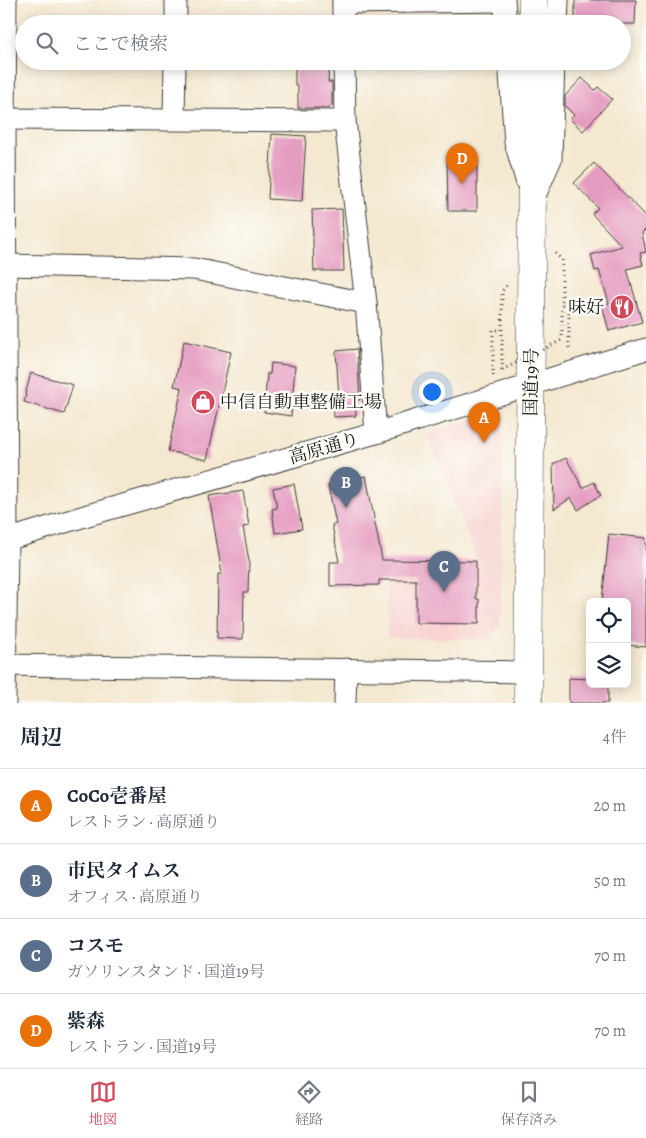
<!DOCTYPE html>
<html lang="ja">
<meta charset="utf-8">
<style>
:root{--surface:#fff;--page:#f6f6f7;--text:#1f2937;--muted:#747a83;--line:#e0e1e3;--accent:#d1495b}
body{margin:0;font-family:Alegreya,"Noto Serif JP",serif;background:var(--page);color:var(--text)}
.controls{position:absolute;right:15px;bottom:15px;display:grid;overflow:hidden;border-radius:8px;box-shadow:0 2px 12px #0003}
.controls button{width:45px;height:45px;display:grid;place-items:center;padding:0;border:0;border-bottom:1px solid var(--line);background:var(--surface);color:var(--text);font:25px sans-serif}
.you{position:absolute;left:431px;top:391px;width:18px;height:18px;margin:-12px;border:4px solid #fff;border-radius:50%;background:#1a73e8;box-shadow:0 0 0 8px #1a73e833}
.badge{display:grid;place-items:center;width:32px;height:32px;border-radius:50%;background:var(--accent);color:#fff;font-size:16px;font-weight:700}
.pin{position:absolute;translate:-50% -41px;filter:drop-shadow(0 1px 2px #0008)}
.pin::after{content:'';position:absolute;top:26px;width:18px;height:15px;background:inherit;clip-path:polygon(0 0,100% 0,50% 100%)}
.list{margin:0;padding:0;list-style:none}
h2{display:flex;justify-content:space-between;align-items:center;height:65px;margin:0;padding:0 20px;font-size:21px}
h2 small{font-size:16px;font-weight:400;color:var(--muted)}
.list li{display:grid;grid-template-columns:32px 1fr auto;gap:15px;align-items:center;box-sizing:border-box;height:75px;padding:0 20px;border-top:1px solid var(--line)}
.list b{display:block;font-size:19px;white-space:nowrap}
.list p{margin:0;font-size:16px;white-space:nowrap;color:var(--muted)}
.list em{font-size:16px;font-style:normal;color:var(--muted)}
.icon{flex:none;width:28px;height:28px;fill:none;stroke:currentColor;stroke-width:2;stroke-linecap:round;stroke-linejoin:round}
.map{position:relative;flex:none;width:646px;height:703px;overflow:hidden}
.search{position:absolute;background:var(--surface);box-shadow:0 2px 12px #0003;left:15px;right:15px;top:15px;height:55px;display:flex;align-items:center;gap:12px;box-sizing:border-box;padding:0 18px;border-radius:28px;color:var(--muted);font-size:19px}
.sheet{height:365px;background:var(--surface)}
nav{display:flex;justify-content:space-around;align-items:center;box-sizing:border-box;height:70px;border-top:1px solid var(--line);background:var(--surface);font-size:14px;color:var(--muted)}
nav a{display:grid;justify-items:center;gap:2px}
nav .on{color:var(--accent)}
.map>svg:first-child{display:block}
</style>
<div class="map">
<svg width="646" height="703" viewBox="0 0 646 703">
<rect width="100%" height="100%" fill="#fdfcf7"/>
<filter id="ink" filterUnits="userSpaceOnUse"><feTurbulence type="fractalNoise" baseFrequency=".02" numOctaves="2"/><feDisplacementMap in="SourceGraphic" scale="10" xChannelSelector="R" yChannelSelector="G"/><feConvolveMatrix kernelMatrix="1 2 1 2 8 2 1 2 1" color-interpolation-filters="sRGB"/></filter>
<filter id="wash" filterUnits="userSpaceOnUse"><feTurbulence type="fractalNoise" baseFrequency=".0096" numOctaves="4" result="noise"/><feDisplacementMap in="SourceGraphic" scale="20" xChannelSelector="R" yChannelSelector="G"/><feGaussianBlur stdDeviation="1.12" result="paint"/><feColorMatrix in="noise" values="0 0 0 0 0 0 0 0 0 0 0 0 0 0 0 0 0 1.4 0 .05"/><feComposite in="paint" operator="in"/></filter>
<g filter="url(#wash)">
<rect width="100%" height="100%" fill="#f4e8d0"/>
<path fill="#f7d0ce" d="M494,411L503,418L500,626L488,639L387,638V557L477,559L427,434Z"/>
<g id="blocks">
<g fill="#e59cc1">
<path d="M575,0H636L635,24H575Z"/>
<path d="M295,66H329L328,82H332V106L330,108H298V86H295Z"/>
<path d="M582,78L595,90L598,87L612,99L583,131L570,119L574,115L565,106V96Z"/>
<path d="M272,134L306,136L302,201L268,199Z"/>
<path d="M447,157H477V211H448Z"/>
<path d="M594,163L646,216V229L642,233L646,252L640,253L643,265L627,269L642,322L609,331L602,305L609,303L599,270L595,271L591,255L622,246L592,214L598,208L574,183Z"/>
<path d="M342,209L344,271H314L312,210Z"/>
<path d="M184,341L231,352L207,460L168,451L182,388L174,386Z"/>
<path d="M357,349L360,400H355L356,416L334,417L333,399L339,398L336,351Z"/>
<path d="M271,363L295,366L291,416L264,412L267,374H270Z"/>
<path d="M31,373L73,385L64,414L24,402L26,395H25Z"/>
<path d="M566,458L583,488L594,482L601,495L578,510L571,498L554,509L553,464Z"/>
<path d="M349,476L351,479L366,476L382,560L476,561V599H479V624L416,623V580H379V585L330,586V562H339L332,525L336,524L328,485L332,484L331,479Z"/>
<path d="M294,484L302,529L275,533L272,509L277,508L273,488Z"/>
<path d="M243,491L249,526L243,527L249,561L248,592H244L243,639L217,638L218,574H222L209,496Z"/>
<path d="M609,534L646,538V647L627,645V602H602Z"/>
<path d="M569,678L590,679V684H608V703H569Z"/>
</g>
</g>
</g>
<g filter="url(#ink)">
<use href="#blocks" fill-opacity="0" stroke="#3c3b37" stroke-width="1"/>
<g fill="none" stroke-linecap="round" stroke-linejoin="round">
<defs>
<g id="minor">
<path d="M343,0V24"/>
<path d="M504,0L506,24"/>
<path d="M343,3L504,1"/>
<path d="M176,24V0"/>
<path d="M557,24L558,0"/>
<path d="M344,61L345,121L366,303L376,433"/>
<path d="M509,61L515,142L527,183"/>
<path d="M0,119L345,121"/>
<path d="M174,119L175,61"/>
<path d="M534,198L551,159L554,61"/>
<path d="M6,265L194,269L366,303"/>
<path d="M0,541L7,540L88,515L376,433L646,349"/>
<path d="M0,665L528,672"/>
<path d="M5,703L7,540L5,119L6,0"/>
<path d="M345,703L346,669"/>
</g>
<g id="highway">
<path d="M533,24V0"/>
<path d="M528,703L533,61"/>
</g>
</defs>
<use href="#minor" stroke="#3c3b37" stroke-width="23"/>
<use href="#highway" stroke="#3c3b37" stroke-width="29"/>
<g stroke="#3c3b37" stroke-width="3" stroke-dasharray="1 4" stroke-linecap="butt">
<path d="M555,253L562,260V340"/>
<path d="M562,305L569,304V350"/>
<path d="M502,370V291L507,285"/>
<path d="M493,376V330H501"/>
</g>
<use href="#minor" stroke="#fff" stroke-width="21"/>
<use href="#highway" stroke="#fff" stroke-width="28"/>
<path stroke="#3c3b37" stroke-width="3" stroke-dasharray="1 4" stroke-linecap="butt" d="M502,370L562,340"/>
</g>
</g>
<defs>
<symbol id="restaurant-disc" viewBox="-11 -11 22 22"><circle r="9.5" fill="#d1495b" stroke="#fdfcf7"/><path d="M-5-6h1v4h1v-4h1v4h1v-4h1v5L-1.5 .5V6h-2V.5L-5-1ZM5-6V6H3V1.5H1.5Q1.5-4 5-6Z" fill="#fff"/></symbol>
<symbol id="shop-disc" viewBox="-11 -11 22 22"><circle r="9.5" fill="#d1495b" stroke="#fdfcf7"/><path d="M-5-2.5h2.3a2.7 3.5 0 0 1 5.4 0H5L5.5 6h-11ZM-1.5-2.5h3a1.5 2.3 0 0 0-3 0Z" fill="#fff"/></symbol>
</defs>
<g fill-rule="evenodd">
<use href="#restaurant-disc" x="608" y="293" width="28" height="28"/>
<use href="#shop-disc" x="189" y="388" width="28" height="28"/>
</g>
<g text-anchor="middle" stroke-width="5" stroke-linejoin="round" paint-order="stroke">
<g font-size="18" fill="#1c1c1c" stroke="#fdfcf7" text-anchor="end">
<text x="604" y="313">味好</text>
<text x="220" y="408" text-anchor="start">中信自動車整備工場</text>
</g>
<g font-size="18" fill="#1c1c1c" stroke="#fdfcf7">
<text transform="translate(531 382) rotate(-89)" y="6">国道19号</text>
<text transform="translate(324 448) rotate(-16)" y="6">高原通り</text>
</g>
</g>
</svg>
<div class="controls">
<button><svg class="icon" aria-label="locate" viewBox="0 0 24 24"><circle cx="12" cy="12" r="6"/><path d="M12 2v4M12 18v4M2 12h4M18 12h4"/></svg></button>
<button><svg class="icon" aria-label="layers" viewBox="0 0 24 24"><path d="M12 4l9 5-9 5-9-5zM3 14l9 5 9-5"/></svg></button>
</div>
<div class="you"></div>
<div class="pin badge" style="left:484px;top:443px;background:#e8710a">A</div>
<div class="pin badge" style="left:346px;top:508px;background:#5c6f8a">B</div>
<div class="pin badge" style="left:444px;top:592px;background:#5c6f8a">C</div>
<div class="pin badge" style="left:462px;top:184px;background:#e8710a">D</div>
<div class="search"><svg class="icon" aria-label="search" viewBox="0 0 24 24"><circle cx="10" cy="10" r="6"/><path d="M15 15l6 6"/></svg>ここで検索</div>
</div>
<section class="sheet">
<h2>周辺<small>4件</small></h2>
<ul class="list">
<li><span class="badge" style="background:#e8710a">A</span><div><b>CoCo壱番屋</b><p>レストラン · 高原通り</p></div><em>20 m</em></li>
<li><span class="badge" style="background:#5c6f8a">B</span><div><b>市民タイムス</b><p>オフィス · 高原通り</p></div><em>50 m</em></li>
<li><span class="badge" style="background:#5c6f8a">C</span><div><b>コスモ</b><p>ガソリンスタンド · 国道19号</p></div><em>70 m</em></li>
<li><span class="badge" style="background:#e8710a">D</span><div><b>紫森</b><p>レストラン · 国道19号</p></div><em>70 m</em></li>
</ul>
</section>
<nav>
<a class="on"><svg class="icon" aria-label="map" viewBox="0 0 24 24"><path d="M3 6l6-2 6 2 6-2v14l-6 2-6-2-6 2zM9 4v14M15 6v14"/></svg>地図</a>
<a><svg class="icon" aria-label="directions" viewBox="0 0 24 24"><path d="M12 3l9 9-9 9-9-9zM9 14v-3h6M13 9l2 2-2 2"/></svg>経路</a>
<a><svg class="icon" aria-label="saved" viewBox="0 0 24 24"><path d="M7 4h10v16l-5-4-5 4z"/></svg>保存済み</a>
</nav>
